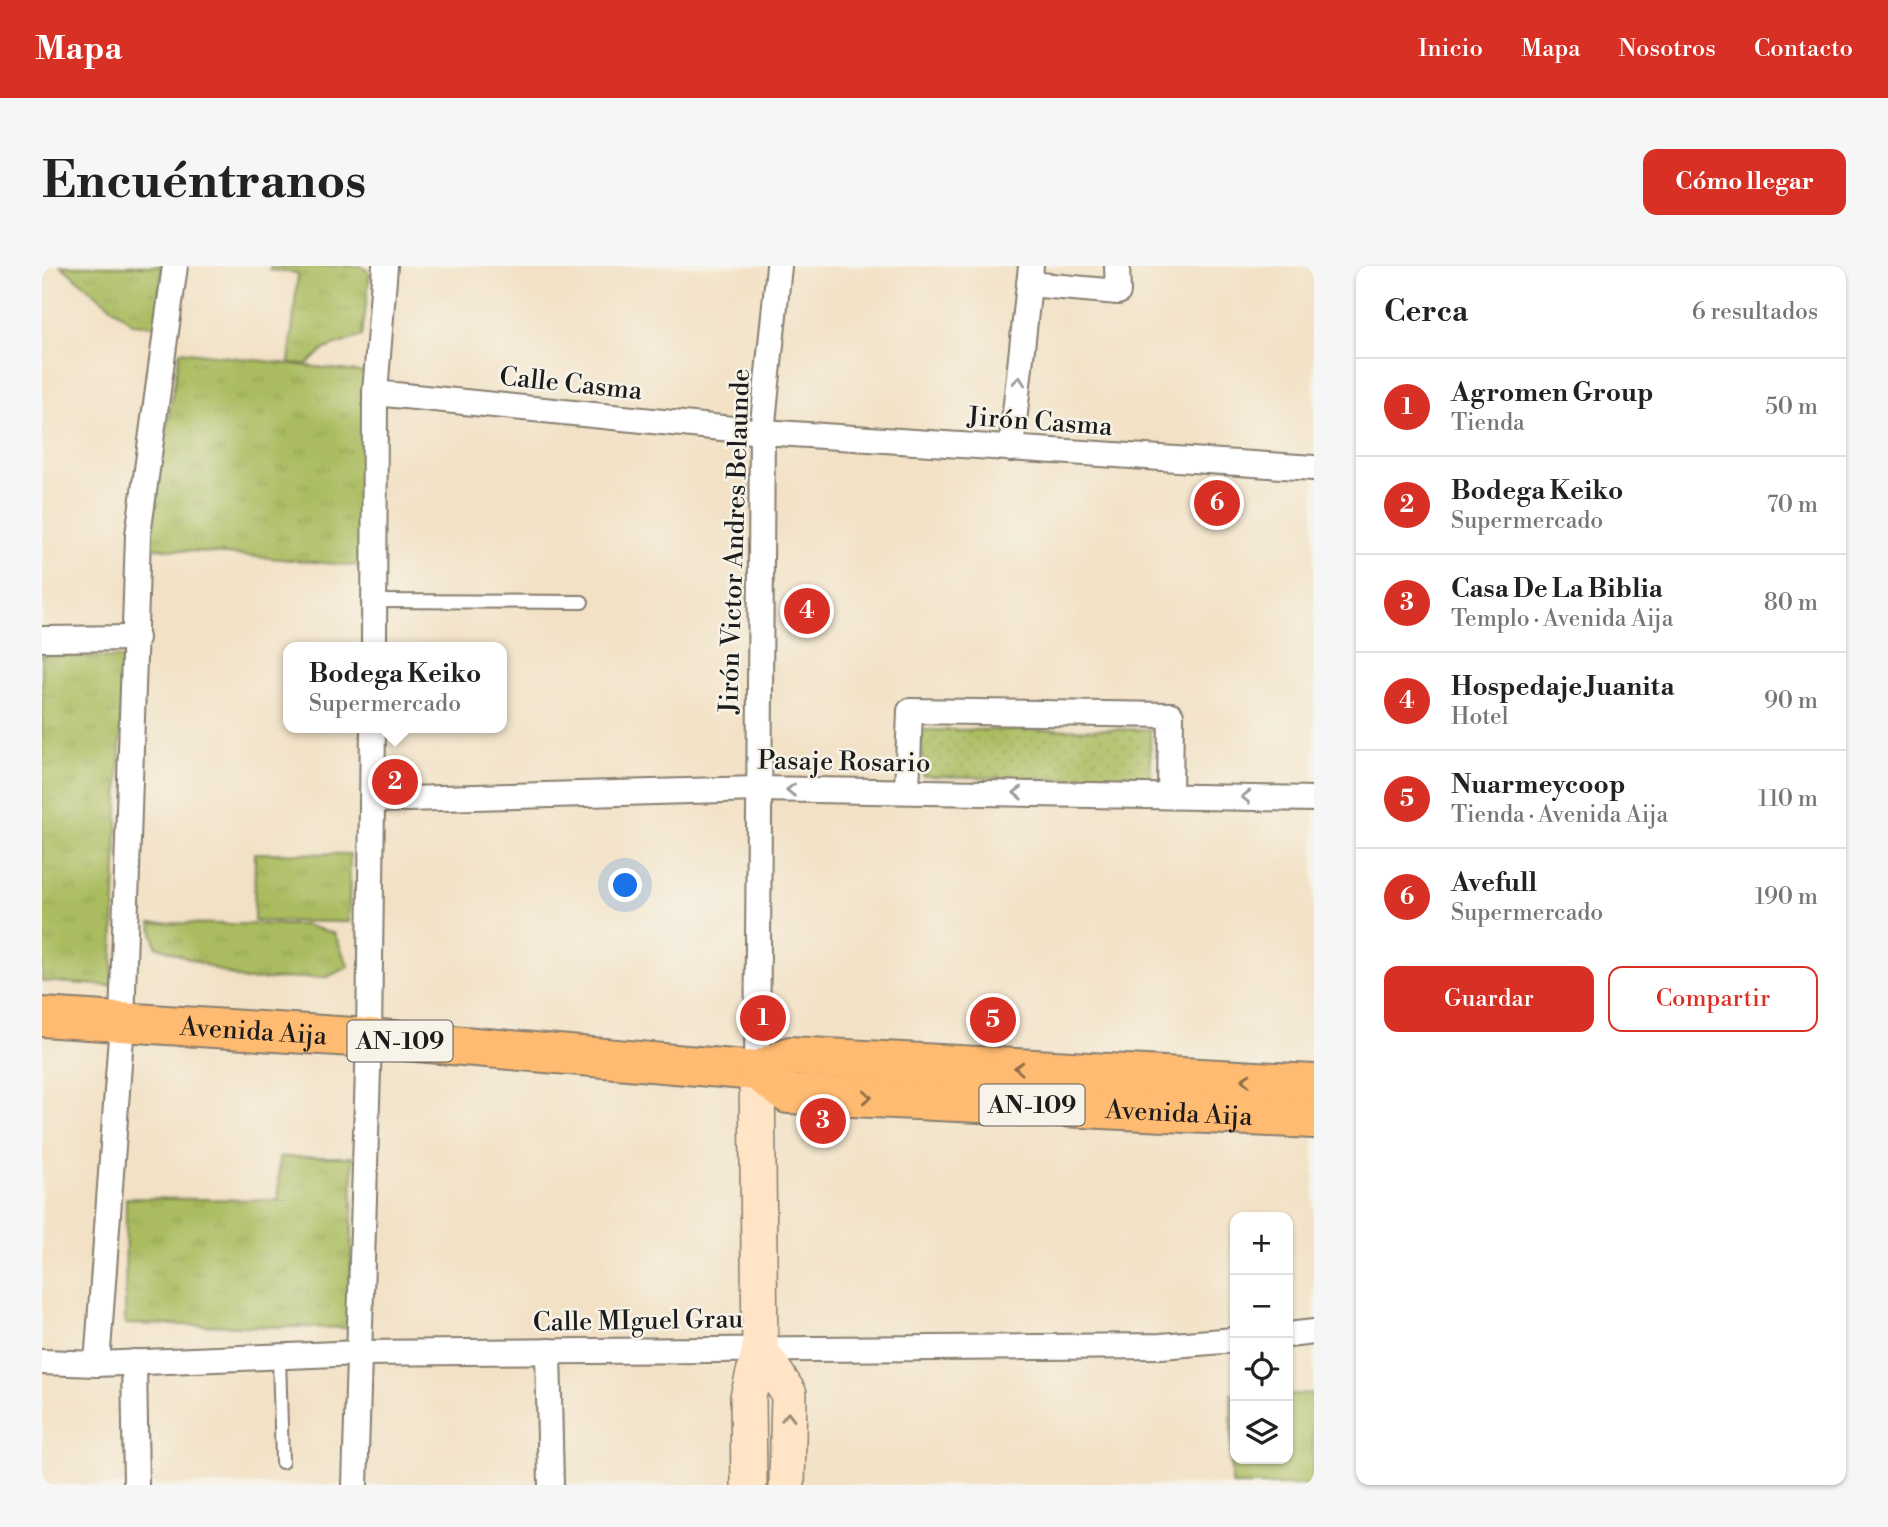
<!DOCTYPE html>
<html lang="es">
<meta charset="utf-8">
<style>
:root{--surface:#fff;--page:#f6f6f6;--text:#222;--muted:#767676;--line:#e0e0e0;--accent:#d93025}
body{margin:0;font-family:"Libre Bodoni",serif;background:var(--page);color:var(--text)}
.controls{position:absolute;right:21px;bottom:21px;display:grid;overflow:hidden;border-radius:14px;box-shadow:0 2px 5px #0004}
.controls button{width:63px;height:63px;display:grid;place-items:center;padding:0;border:0;border-bottom:2px solid var(--line);background:var(--surface);color:var(--text);font:35px sans-serif}
.you{position:absolute;left:584px;top:620px;width:24px;height:24px;margin:-18px;border:5px solid #fff;border-radius:50%;background:#1a73e8;box-shadow:0 0 0 10px #1a73e833}
.badge{display:grid;place-items:center;width:46px;height:46px;border-radius:50%;background:var(--accent);color:#fff;font-size:23px;font-weight:700}
.pin{position:absolute;translate:-50% -50%;border:4px solid #fff;box-shadow:0 2px 7px #0006}
.popup{position:absolute;left:241px;top:376px;width:224px;height:91px;box-sizing:border-box;display:grid;place-content:center;border-radius:14px;background:var(--surface);filter:drop-shadow(0 2px 5px #0005);font-size:23px;white-space:nowrap;color:var(--muted)}
.popup b{font-size:26px;color:var(--text)}
.popup::after{content:'';position:absolute;left:50%;top:100%;margin-left:-14px;border:14px solid transparent;border-top-color:var(--surface)}
.list{margin:0;padding:0;list-style:none}
h2{display:flex;justify-content:space-between;align-items:center;height:91px;margin:0;padding:0 28px;font-size:30px}
h2 small{font-size:23px;font-weight:400;color:var(--muted)}
.list li{display:grid;grid-template-columns:46px 1fr auto;gap:21px;align-items:center;box-sizing:border-box;height:98px;padding:0 28px;border-top:2px solid var(--line)}
.list b{display:block;font-size:26px;white-space:nowrap}
.list p{margin:0;font-size:23px;white-space:nowrap;color:var(--muted)}
.list em{font-size:23px;font-style:normal;color:var(--muted)}
.actions{display:flex;gap:14px;padding:21px 28px}
.actions a{flex:1;padding:16px 0;border:2px solid var(--accent);border-radius:14px;text-align:center;font-size:24px;color:var(--accent)}
.actions .main{background:var(--accent);color:#fff}
.icon{flex:none;width:38px;height:38px;fill:none;stroke:currentColor;stroke-width:2;stroke-linecap:round;stroke-linejoin:round}
.map{position:relative;flex:none;width:1272px;height:1219px;overflow:hidden;border-radius:14px}
header{display:flex;align-items:center;gap:42px;box-sizing:border-box;height:98px;padding:0 35px;background:var(--accent);color:#fff}
header strong{font-size:33px}
nav{display:flex;gap:38px;margin-inline-start:auto;font-size:24px}
.intro{display:flex;align-items:center;justify-content:space-between;box-sizing:border-box;height:168px;padding:0 42px}
h1{margin:0;font-size:49px}
.button{padding:18px 32px;border-radius:14px;background:var(--accent);color:#fff;font-size:24px;font-weight:700}
main{display:flex;gap:42px;padding:0 42px}
aside{flex:1;background:var(--surface);border-radius:14px;box-shadow:0 2px 5px #0004}
.map>svg:first-child{display:block}
</style>
<header>
<strong>Mapa</strong>
<nav><a>Inicio</a><a>Mapa</a><a>Nosotros</a><a>Contacto</a></nav>
</header>
<div class="intro"><h1>Encuéntranos</h1><a class="button">Cómo llegar</a></div>
<main>
<div class="map">
<svg width="1272" height="1219" viewBox="0 0 1272 1219">
<defs>
<pattern id="grass-tufts" width="24" height="20" patternUnits="userSpaceOnUse" patternTransform="scale(1.75)"><rect width="24" height="20" fill="#aabc5f"/><path d="M3 7l-1-3M5 7V3M7 7l1-3M15 17l-1-3M17 17v-4M19 17l1-3" fill="none" stroke="#92a152"/></pattern>
<pattern id="park-dots" width="8" height="8" patternUnits="userSpaceOnUse" patternTransform="scale(1.75)"><rect width="8" height="8" fill="#aabc5f"/><path d="M2 2h.1M6 6h.1" fill="none" stroke="#92a152" stroke-width="1.8" stroke-linecap="round"/></pattern>
</defs>
<rect width="100%" height="100%" fill="#f7f3e8"/>
<filter id="ink" filterUnits="userSpaceOnUse"><feTurbulence type="fractalNoise" baseFrequency=".0143" numOctaves="2"/><feDisplacementMap in="SourceGraphic" scale="14" xChannelSelector="R" yChannelSelector="G"/><feConvolveMatrix kernelMatrix="1 2 1 2 8 2 1 2 1" color-interpolation-filters="sRGB"/></filter>
<filter id="wash" filterUnits="userSpaceOnUse"><feTurbulence type="fractalNoise" baseFrequency=".00686" numOctaves="4" result="noise"/><feDisplacementMap in="SourceGraphic" scale="28" xChannelSelector="R" yChannelSelector="G"/><feGaussianBlur stdDeviation="1.57" result="paint"/><feColorMatrix in="noise" values="0 0 0 0 0 0 0 0 0 0 0 0 0 0 0 0 0 1.4 0 .05"/><feComposite in="paint" operator="in"/></filter>
<g filter="url(#wash)">
<rect width="100%" height="100%" fill="#f2e1c5"/>
<g fill="url(#grass-tufts)" stroke="#636c3e" stroke-width="2">
<path d="M19,0H120L114,60L91,58Z"/>
<path d="M228,0H319L328,7L320,70L283,83L265,98L247,97L256,7L228,4Z"/>
<path d="M138,85L325,107L327,301L104,281Z"/>
<path d="M0,389L81,392L70,720L0,715Z"/>
<path d="M213,587L308,588L307,656L212,655Z"/>
<path d="M109,657L262,659L292,667L307,701L285,711L202,714L114,680Z"/>
<path d="M237,891H311L308,1062L83,1058L84,932L236,934Z"/>
</g>
<path fill="url(#park-dots)" stroke="#636c3e" stroke-width="2" d="M1108,463L1109,515L881,510L879,464Z"/>
<path fill="#aabc5f" stroke="#636c3e" stroke-width="2" d="M1189,1127H1193V1193H1246V1128H1271V1219H1189Z"/>
</g>
<g filter="url(#ink)">
<g fill="none" stroke-linecap="round" stroke-linejoin="round">
<defs>
<g id="service">
<path d="M332,335L540,336"/>
<path d="M237,1090L240,1196"/>
</g>
<g id="minor">
<path d="M987,18L1076,26L1075,0"/>
<path d="M333,127L720,166L1272,202"/>
<path d="M969,183L989,0"/>
<path d="M0,373L94,372"/>
<path d="M332,381L333,127L343,0"/>
<path d="M865,525L868,445L1129,449L1128,530"/>
<path d="M331,534L716,523L1272,533"/>
<path d="M715,805L720,166L737,0"/>
<path d="M1246,1069L1272,1066"/>
<path d="M506,1085L509,1219"/>
<path d="M0,1096L55,1098L318,1087L1119,1080L1193,1074"/>
<path d="M92,1096L94,1219"/>
<path d="M55,1098L80,757L96,269L133,0"/>
<path d="M313,1219L327,772L331,462"/>
</g>
<g id="secondary">
<path d="M718,1083L747,1128L745,1219"/>
<path d="M707,1219L706,1131L718,1083L715,805"/>
</g>
<g id="primary">
<path id="s1" d="M0,751L327,772L715,805L748,790L1272,818"/>
<path id="s2" d="M715,805L746,828L1272,853"/>
</g>
</defs>
<use href="#service" stroke="#877e70" stroke-width="16"/>
<use href="#minor" stroke="#877e70" stroke-width="28"/>
<use href="#secondary" stroke="#877e70" stroke-width="38"/>
<use href="#primary" stroke="#877e70" stroke-width="42"/>
<use href="#service" stroke="#fff" stroke-width="12"/>
<use href="#minor" stroke="#fff" stroke-width="24"/>
<use href="#secondary" stroke="#ffe4c6" stroke-width="35"/>
<use href="#primary" stroke="#ffbb71" stroke-width="38"/>
</g>
<defs><path id="oneway-chevron" d="M-2-3.5L2.5 0L-2 3.5" fill="none" stroke-width="1.6" stroke-linecap="round" stroke-linejoin="round" transform="scale(1.75)"/></defs>
<g stroke="#999">
<use href="#oneway-chevron" transform="translate(977 115) rotate(-84)"/>
<use href="#oneway-chevron" transform="translate(749 524) rotate(-179)"/>
<use href="#oneway-chevron" transform="translate(976 527) rotate(-179)"/>
<use href="#oneway-chevron" transform="translate(1204 531) rotate(-179)"/>
</g>
<g stroke="#8e6c46">
<use href="#oneway-chevron" transform="translate(977 802) rotate(-177)"/>
<use href="#oneway-chevron" transform="translate(1204 814) rotate(-177)"/>
<use href="#oneway-chevron" transform="translate(825 831) rotate(3)"/>
</g>
<use stroke="#998a7a" href="#oneway-chevron" transform="translate(746 1151) rotate(-89)"/>
</g>
<g text-anchor="middle" stroke-width="5" stroke-linejoin="round" paint-order="stroke">
<g fill="#f7f3e8" stroke="#5e5c59" stroke-width="2">
<rect x="305.5" y="754.5" width="105" height="41" rx="5"/>
<rect x="937.5" y="818.5" width="105" height="41" rx="5"/>
</g>
<g font-size="24" font-weight="bold" fill="#1c1c1c">
<text x="358" y="783">AN-109</text>
<text x="990" y="847">AN-109</text>
</g>
<g font-size="26" fill="#1c1c1c" stroke="#f7f3e8">
<text transform="translate(529 117) rotate(6)" y="9">Calle Casma</text>
<text transform="translate(998 155) rotate(4)" y="9">Jirón Casma</text>
<text transform="translate(692 275) rotate(-88)" y="9">Jirón Victor Andres Belaunde</text>
<text transform="translate(802 495) rotate(1)" y="9">Pasaje Rosario</text>
<text dy="9" stroke="none"><textPath href="#s1" startOffset="212">Avenida Aija</textPath></text>
<text dy="9" stroke="none"><textPath href="#s2" startOffset="430">Avenida Aija</textPath></text>
<text transform="translate(596 1054) rotate(-1)" y="9">Calle MIguel Grau</text>
</g>
</g>
</svg>
<div class="controls">
<button>+</button>
<button>−</button>
<button><svg class="icon" aria-label="locate" viewBox="0 0 24 24"><circle cx="12" cy="12" r="6"/><path d="M12 2v4M12 18v4M2 12h4M18 12h4"/></svg></button>
<button><svg class="icon" aria-label="layers" viewBox="0 0 24 24"><path d="M12 4l9 5-9 5-9-5zM3 14l9 5 9-5"/></svg></button>
</div>
<div class="you"></div>
<div class="pin badge" style="left:721px;top:752px">1</div>
<div class="pin badge" style="left:353px;top:516px">2</div>
<div class="popup"><b>Bodega Keiko</b>Supermercado</div>
<div class="pin badge" style="left:781px;top:855px">3</div>
<div class="pin badge" style="left:765px;top:345px">4</div>
<div class="pin badge" style="left:951px;top:754px">5</div>
<div class="pin badge" style="left:1175px;top:237px">6</div>
</div>
<aside>
<h2>Cerca<small>6 resultados</small></h2>
<ul class="list">
<li><span class="badge">1</span><div><b>Agromen Group</b><p>Tienda</p></div><em>50 m</em></li>
<li><span class="badge">2</span><div><b>Bodega Keiko</b><p>Supermercado</p></div><em>70 m</em></li>
<li><span class="badge">3</span><div><b>Casa De La Biblia</b><p>Templo · Avenida Aija</p></div><em>80 m</em></li>
<li><span class="badge">4</span><div><b>Hospedaje Juanita</b><p>Hotel</p></div><em>90 m</em></li>
<li><span class="badge">5</span><div><b>Nuarmeycoop</b><p>Tienda · Avenida Aija</p></div><em>110 m</em></li>
<li><span class="badge">6</span><div><b>Avefull</b><p>Supermercado</p></div><em>190 m</em></li>
</ul>
<div class="actions"><a class="main">Guardar</a><a>Compartir</a></div>
</aside>
</main>
